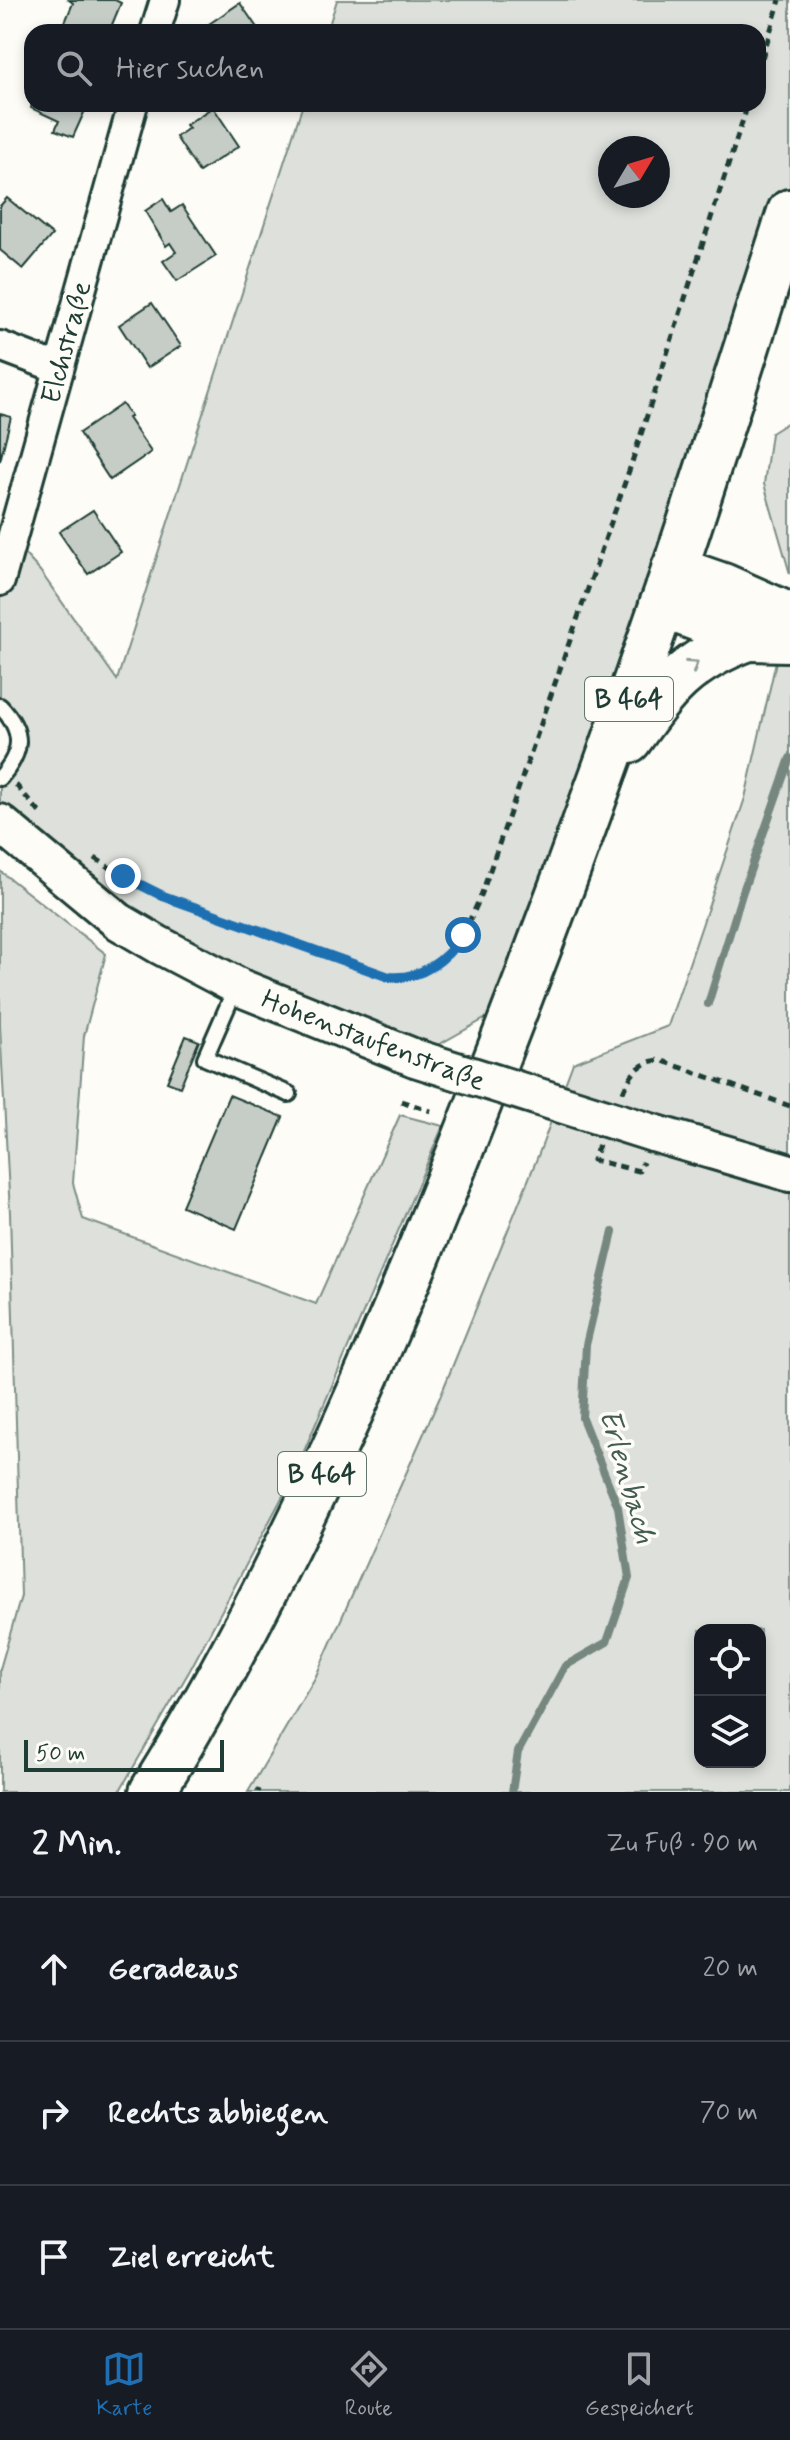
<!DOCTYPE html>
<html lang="de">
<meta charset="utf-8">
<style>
:root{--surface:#171b24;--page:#20242c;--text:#f1f3f6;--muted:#9ea1a6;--line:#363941;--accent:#1f6fb2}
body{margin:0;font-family:Mynerve,sans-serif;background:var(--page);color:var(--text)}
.controls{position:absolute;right:24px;bottom:24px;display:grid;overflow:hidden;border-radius:16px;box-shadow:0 4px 12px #0003}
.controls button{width:72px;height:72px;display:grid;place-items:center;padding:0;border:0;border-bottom:2px solid var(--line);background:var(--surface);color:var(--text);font:40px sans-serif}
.compass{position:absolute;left:598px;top:136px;width:72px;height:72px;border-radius:50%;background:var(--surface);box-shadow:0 4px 12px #0003;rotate:52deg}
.scale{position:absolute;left:24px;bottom:20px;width:200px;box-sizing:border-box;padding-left:8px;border:4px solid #1f3d34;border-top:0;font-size:22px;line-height:28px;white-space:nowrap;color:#1f3d34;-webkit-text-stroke:6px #fdfcf7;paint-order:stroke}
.stop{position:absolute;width:24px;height:24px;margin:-18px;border:6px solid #1f6fb2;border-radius:50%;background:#fff}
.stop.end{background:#1f6fb2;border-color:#fff;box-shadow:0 2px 8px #0008}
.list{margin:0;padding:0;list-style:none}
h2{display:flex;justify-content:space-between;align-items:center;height:104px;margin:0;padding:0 32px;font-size:34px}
h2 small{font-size:26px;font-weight:400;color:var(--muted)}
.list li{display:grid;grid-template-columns:52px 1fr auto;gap:24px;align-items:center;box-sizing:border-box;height:144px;padding:0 32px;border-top:2px solid var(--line)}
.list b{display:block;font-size:30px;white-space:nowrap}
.list em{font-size:26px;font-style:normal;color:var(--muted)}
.icon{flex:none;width:44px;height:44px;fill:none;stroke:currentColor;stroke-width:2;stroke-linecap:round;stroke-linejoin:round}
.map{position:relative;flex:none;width:790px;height:1792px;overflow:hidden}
.search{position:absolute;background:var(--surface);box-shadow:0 4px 12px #0003;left:24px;right:24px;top:24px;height:88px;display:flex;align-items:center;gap:20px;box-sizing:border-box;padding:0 28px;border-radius:24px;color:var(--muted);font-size:30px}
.sheet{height:536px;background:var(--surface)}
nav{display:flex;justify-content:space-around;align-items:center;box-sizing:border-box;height:112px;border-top:2px solid var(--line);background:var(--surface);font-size:22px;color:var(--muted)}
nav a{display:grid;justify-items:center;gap:4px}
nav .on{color:var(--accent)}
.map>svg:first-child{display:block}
</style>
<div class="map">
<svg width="790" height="1792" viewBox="0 0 790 1792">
<rect width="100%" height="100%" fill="#fdfcf7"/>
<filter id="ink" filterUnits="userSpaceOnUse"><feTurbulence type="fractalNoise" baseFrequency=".0125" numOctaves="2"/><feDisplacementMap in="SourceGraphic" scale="16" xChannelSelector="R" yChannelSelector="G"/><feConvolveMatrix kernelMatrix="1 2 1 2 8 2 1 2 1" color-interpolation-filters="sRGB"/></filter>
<g filter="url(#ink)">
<g fill="#dde0db" stroke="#7e8e88" stroke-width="2" fill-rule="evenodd">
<path d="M337,0H790V212L520,999L415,1058L241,988L0,823V778L19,744L0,706V527L40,571L117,680L303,104H758V32H327ZM610,148H658V196H610Z"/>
<path d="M790,421V574L764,484L771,433Z"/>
<path d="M784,626L790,627V1792H248L315,1678L440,1397L538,1156L573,1063L668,1026L745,798ZM700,1630H760V1762H700Z"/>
<path d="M0,871L106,954L84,1036L73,1183L83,1219L316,1304L400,1115L443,1126L293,1477L190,1670L119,1792H0V1669L21,1596L10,1213L0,1026Z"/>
</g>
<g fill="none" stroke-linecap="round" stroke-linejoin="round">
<g stroke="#75877f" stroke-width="8">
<path d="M708,1004L742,894L790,758"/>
<path d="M512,1792L518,1752L565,1666L607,1642L629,1578L618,1507L582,1418L586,1345L613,1232"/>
</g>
</g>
<g fill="#c6cdc7" stroke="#1f3d34" stroke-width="2">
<path d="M69,0H115L121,3L109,32H61L73,3Z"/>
<path d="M240,3L260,32H209L206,26Z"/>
<path d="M32,104H82L87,106L73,137L55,130L59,121L31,108Z"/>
<path d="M213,107L239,146L199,172L176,137L189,128L186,125Z"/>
<path d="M7,198L52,235L23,269L0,250V206Z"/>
<path d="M163,199L171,212L182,205L216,256L177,281L163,261L176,252L170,243L166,246L145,211Z"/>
<path d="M152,303L181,346L147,368L119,325Z"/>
<path d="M122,404L131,416L128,418L151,452L110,480L79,433Z"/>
<path d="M0,414L11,417L0,461Z"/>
<path d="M93,510L121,552L88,574L59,532Z"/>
<path d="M186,1036L199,1041L180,1087L167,1082Z"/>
<path d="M229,1095L283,1117L236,1229L182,1206Z"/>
</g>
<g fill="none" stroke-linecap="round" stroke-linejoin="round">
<defs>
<g id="service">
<path d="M0,706C25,732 23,752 0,778"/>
<path d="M236,987L205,1058L289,1094"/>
</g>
<g id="minor">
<path d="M155,32L165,0"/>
<path d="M0,346L58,368"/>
<path d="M0,581L133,104"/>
</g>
<g id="tertiary">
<path d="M0,823L118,921L159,945L241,988L415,1058"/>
<path d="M653,1133L790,1173"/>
</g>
<g id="primary">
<path d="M674,569L723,586L790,616"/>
<path d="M662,605L748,638L790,639"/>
<path d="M629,740C666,688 686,661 748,638"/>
<path d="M152,1792C286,1575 387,1339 479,1103C548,927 613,750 674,571C714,452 751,332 790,212"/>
</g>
</defs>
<use href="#service" stroke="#1f3d34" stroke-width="20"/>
<use href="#minor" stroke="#1f3d34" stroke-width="34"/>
<use href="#tertiary" stroke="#1f3d34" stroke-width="42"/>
<use href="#primary" stroke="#1f3d34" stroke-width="50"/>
<g stroke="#1f3d34" stroke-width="5" stroke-dasharray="8 6" stroke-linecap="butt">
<path d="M758,71L780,0"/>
<path d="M16,785L41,814"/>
<path d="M95,858L123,876L163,896L389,977C441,981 465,934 482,893L631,465L748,104"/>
<path d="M623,1092C630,1075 640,1061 660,1060L790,1106"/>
<path d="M401,1101L431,1111"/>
<path d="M599,1145L593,1160L639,1171L643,1162"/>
<path d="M258,1792L259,1789"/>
</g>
<use href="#service" stroke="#fdfcf7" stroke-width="14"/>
<use href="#minor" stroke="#fdfcf7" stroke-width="28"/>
<use href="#tertiary" stroke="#fdfcf7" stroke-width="36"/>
<use href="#primary" stroke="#fdfcf7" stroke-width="44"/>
<defs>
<path id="tertiary-bridge" d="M415,1058L653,1133"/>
</defs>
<use href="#tertiary-bridge" stroke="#1f3d34" stroke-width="42" stroke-linecap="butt"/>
<use href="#tertiary-bridge" stroke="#fdfcf7" stroke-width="36"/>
</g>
<defs><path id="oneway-chevron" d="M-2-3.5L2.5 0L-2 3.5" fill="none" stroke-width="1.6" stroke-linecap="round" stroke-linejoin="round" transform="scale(2)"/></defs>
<use stroke="#8e9c96" href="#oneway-chevron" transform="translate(693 665) rotate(-34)"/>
</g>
<g fill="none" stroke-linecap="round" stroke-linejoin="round" filter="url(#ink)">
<path stroke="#1f6fb2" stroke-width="10" d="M123,876L163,896L389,977C421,980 446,960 463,935"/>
</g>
<g text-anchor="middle" stroke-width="7" stroke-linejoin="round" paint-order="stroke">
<g fill="#fdfcf7" stroke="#62766e" stroke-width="2">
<rect x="585" y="677" width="88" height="44" rx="6"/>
<rect x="278" y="1452" width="88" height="44" rx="6"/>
</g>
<g font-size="26" font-weight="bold" fill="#1f3d34">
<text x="629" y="708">B 464</text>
<text x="322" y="1483">B 464</text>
</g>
<g font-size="28" fill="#1f3d34" stroke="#fdfcf7">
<text transform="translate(65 342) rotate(-75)" y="10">Elchstraße</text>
<text transform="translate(374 1039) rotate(21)" y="10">Hohenstaufenstraße</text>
</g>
<g font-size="30" font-style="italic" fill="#435c53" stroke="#fdfcf7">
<text transform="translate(628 1476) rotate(74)" y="10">Erlenbach</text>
</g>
</g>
</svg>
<div class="controls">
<button><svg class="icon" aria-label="locate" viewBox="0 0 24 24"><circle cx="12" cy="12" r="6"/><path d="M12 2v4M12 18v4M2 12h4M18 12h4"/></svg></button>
<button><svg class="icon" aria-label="layers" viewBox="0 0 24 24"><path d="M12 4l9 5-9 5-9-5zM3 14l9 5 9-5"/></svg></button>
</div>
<svg class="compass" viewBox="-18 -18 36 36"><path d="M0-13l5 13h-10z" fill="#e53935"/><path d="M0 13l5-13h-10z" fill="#9ea1a6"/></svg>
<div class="scale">50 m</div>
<div class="stop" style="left:463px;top:935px"></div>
<div class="stop end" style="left:123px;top:876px"></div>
<div class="search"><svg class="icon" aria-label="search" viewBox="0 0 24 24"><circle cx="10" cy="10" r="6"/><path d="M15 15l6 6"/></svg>Hier suchen</div>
</div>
<section class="sheet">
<h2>2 Min.<small>Zu Fuß · 90 m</small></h2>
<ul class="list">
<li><svg class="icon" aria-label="ahead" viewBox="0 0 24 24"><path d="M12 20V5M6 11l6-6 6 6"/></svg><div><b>Geradeaus</b></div><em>20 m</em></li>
<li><svg class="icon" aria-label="right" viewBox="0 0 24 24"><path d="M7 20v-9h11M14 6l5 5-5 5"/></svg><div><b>Rechts abbiegen</b></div><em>70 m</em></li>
<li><svg class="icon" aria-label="arrive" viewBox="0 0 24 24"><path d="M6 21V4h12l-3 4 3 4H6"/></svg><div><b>Ziel erreicht</b></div></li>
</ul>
</section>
<nav>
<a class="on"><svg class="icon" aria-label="map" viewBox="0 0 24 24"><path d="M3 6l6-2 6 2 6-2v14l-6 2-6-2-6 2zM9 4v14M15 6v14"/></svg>Karte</a>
<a><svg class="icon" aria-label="directions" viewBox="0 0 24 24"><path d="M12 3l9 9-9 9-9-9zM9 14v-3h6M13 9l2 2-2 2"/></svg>Route</a>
<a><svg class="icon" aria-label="saved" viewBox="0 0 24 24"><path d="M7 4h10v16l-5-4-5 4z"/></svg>Gespeichert</a>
</nav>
